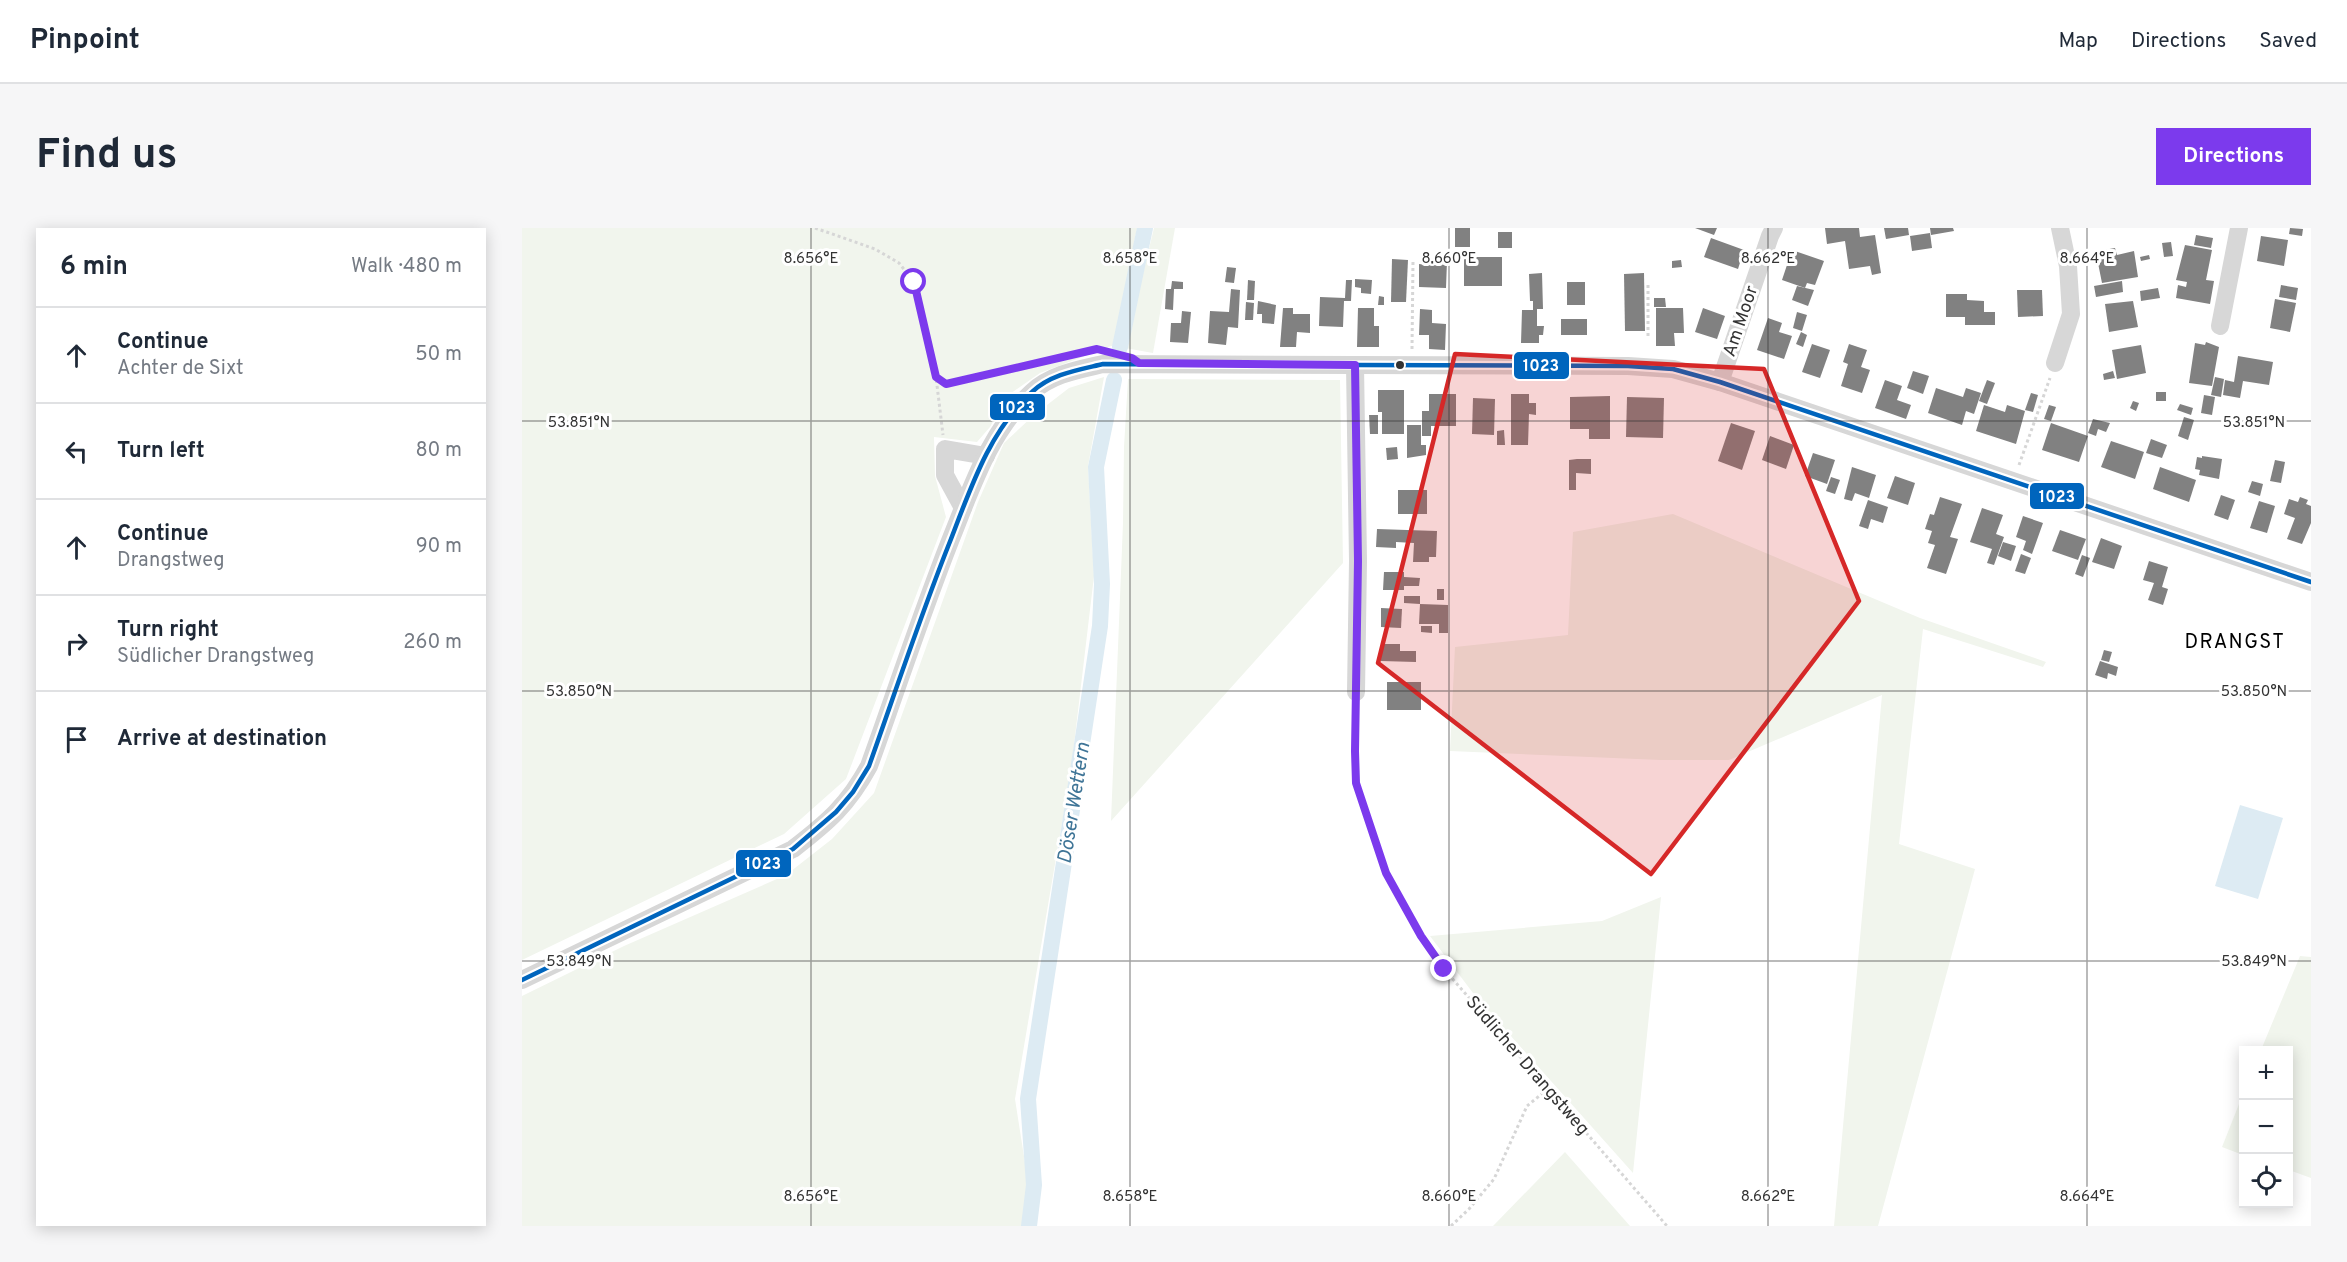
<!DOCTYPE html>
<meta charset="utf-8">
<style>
:root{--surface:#fff;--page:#f6f6f7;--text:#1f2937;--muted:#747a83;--line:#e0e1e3;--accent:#7c3aed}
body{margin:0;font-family:Overpass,sans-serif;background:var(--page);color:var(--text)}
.controls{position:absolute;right:18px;bottom:18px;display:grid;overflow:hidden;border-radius:0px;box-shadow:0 3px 15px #0003}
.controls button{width:54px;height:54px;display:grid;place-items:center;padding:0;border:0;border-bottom:2px solid var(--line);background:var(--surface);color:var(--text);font:30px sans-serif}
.stop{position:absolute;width:18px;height:18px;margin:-14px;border:4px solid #7c3aed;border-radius:50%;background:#fff}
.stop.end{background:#7c3aed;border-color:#fff;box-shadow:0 2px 6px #0008}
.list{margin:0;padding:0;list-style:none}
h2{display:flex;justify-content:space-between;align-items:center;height:78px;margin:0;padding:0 24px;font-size:26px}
h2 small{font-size:20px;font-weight:400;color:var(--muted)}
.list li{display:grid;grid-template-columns:39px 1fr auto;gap:18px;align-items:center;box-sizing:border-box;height:96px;padding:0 24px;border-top:2px solid var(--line)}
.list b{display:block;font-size:22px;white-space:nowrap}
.list p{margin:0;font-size:20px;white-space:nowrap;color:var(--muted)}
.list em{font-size:20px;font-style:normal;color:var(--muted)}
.icon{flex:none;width:33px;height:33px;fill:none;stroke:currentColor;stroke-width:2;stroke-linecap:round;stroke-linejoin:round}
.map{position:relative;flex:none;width:1789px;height:998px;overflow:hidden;border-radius:0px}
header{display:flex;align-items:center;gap:36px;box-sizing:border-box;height:84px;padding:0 30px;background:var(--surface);border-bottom:2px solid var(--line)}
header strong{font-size:28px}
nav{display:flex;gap:33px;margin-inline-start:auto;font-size:21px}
.intro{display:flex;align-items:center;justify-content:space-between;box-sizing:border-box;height:144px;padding:0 36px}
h1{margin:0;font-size:42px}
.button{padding:15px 27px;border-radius:0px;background:var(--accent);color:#fff;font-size:21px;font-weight:700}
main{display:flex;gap:36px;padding:0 36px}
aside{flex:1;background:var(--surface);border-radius:0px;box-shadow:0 3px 15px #0003}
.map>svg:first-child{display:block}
</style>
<header>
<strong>Pinpoint</strong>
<nav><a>Map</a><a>Directions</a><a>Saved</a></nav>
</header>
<div class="intro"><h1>Find us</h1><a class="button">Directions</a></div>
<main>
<aside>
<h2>6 min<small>Walk · 480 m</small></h2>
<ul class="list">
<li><svg class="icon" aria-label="ahead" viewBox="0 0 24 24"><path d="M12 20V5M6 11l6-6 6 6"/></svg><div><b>Continue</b><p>Achter de Sixt</p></div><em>50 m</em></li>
<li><svg class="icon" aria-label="left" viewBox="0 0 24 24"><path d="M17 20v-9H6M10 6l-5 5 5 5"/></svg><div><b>Turn left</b></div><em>80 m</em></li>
<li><svg class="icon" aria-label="ahead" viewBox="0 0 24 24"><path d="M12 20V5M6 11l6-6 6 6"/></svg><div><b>Continue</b><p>Drangstweg</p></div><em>90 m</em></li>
<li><svg class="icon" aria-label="right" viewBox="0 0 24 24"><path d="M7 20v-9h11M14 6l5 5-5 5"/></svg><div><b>Turn right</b><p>Südlicher Drangstweg</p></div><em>260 m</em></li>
<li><svg class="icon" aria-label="arrive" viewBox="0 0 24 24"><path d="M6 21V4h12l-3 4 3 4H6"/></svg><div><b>Arrive at destination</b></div></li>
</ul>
</aside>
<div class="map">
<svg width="1789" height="998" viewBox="0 0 1789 998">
<rect width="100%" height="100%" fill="#fff"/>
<g fill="#f1f5ed">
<path d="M0,0H615L592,117L518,145L485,168L468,199L455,214L412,209L413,248L424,289L324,551L262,606L0,732Z"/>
<path d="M632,0H653L631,125L603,120Z"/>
<path d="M582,149L566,238L572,348L549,542L493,871L506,954L500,998H0V768L102,718L264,647L310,611L352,565L456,274L482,215L512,187L547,160Z"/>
<path d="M606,151L818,152L821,335L589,593L601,295L602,219Z"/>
<path d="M1151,286L1398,390L1524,434L1521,439L1401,401L1377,616L1453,641L1356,998H1312L1360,467L1207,532H1139L928,523L933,419L1046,407L1051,304Z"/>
<path d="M1139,669L1111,945L954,769L908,708L1080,693Z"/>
<path d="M1778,728L1789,729V950L1767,942L1766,822H1739Z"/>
<path d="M1721,866V927L1700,919Z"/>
<path d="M1043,924L1108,998H971Z"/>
</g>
<path fill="#ddebf3" d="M1718,577L1761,590L1736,671L1693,658Z"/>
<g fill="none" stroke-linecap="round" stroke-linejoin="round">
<g stroke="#ddebf3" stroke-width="16">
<path d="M598,119L623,0"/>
<path d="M507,998L512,957L506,871L578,398L580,356L574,239L592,152"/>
</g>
</g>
<g fill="#818181">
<rect x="933" y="0" width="15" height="19"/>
<path d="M1173,0H1195L1192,7Z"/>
<path d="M1303,0H1337L1338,9L1353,7L1359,45L1350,47L1348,38L1327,41L1323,13L1305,16Z"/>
<path d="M1362,0H1386L1387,7L1364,11Z"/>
<path d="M1408,0H1431L1432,3L1409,7Z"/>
<path d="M1768,0L1781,1L1780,8L1767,6Z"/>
<rect x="976" y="4" width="14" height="16"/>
<path d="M1408,5L1410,20L1390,23L1388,8Z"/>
<path d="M1674,7L1691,10L1689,20L1672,17Z"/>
<path d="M1739,8L1766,12L1762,38L1735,33Z"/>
<path d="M1189,10L1222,22L1216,41L1182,29Z"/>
<path d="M1649,14L1651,28L1642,29L1640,15Z"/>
<path d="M1663,17L1690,22L1684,52L1692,53L1688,76L1654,70L1656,57L1664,59L1665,54L1654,52Z"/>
<path d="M1593,20L1595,27L1612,23L1616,49L1580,55L1575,30L1583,28L1582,22Z"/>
<path d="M1270,22L1302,33L1293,57L1285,55L1283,60L1260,52Z"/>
<path d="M1627,27L1628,31L1619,33L1618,29Z"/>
<rect x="942" y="29" width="38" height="29"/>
<path d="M870,31L886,32L884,74H869Z"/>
<path d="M905,32L925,33L924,60L897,59V36L905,37Z"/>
<path d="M1159,32L1160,39L1150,40V33Z"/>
<path d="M705,39L714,40L712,55L703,54Z"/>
<path d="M1020,45L1021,81H1015V98H1022L1021,107H1017V115H999L1000,82H1011V73H1008L1007,46Z"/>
<path d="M1122,45L1123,103H1103L1102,46Z"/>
<path d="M833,51L850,52L849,66L839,65V60L833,59Z"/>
<path d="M726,52L733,53L732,72H725Z"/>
<path d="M824,52H830L829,73H822L821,99L797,98L798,69L823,70Z"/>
<path d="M650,53L661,54V61H652L651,82L643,81L644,61H649Z"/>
<path d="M1600,53L1601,64L1574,69L1572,58Z"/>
<rect x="1045" y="54" width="18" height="23"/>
<path d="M1759,57L1776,60L1774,72L1757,69Z"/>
<path d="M1275,58L1292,62L1286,78L1270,72Z"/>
<path d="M1636,60L1638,70L1619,73L1618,63Z"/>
<path d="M709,61L718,62L716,100L706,99L704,117L686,115L688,83L707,84Z"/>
<path d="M1495,62H1520L1521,88L1496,89Z"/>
<path d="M1424,66H1445V72L1462,73V84H1473V97H1443V89H1424Z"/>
<path d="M857,68L862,69V77H856Z"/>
<path d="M1132,70H1143L1144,79H1132Z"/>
<path d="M1753,71L1774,75L1768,104L1748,100Z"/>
<path d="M736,73L754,77L752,96L740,95V86H735Z"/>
<path d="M1611,73L1616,99L1587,104L1583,76Z"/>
<path d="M724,74L732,75L731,92H723Z"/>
<path d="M761,80H771V86H788V105L775,104L774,119H758Z"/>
<path d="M836,80H852V98H857V119H835Z"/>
<path d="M1134,80H1161L1162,105H1152L1153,118H1134Z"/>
<path d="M1181,80L1203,88L1195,111L1173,104Z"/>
<path d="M898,81L910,82V95L924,96L923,122L907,121V107H897Z"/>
<path d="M660,83L669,84L666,115L648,114L649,95H659Z"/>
<path d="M1275,84L1285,87L1280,103L1271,100Z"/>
<path d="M1246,90L1260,95L1257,104L1270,108L1262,131L1235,122Z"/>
<rect x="1039" y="91" width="26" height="16"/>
<path d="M1279,104L1285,107L1281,119L1274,116Z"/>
<path d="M1684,114L1697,119L1690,158L1667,155L1673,115L1683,117Z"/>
<path d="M1290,116L1308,122L1298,150L1280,144Z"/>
<path d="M1327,116L1345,122L1339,139L1348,142L1340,165L1319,158L1326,136L1321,134Z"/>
<path d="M1619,117L1624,145L1595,151L1590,122Z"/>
<path d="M1716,128L1751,134L1747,157L1721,153L1718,170L1701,167L1703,152L1712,154Z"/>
<path d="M1391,143L1407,148L1401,166L1385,160Z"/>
<path d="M1591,143L1593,150L1582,152L1581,146Z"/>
<path d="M1693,149L1702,151L1699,169L1689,167Z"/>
<path d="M1363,152L1380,158L1375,172L1389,177L1384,191L1353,180Z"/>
<path d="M1465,152L1473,155L1465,176L1457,173Z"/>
<path d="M1414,160L1441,169L1444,160L1459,165L1452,186L1444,183L1440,197L1406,185Z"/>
<path d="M856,162H882V206H860V184H856Z"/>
<rect x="1634" y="164" width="10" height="9"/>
<path d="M1509,165L1516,167L1511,184L1503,182Z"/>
<path d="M907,166H934V198H909V208H900V183H907Z"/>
<path d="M989,166H1007V175H1014V187L1007,186L1006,217H989Z"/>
<path d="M1682,167L1693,169L1690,187L1679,185Z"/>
<path d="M1088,168V211H1067V201H1048V169Z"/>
<path d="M1105,169L1142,170L1141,210L1104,209Z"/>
<path d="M951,170L973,171L972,207L950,206Z"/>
<path d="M1611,173L1617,175L1614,183L1608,180Z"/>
<path d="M1658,176L1671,180L1669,187L1655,182Z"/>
<path d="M1462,177L1483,184L1485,177L1503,183L1494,216L1454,203Z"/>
<path d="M1527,177L1534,179L1529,193L1522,191Z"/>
<path d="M847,187H856V206H848Z"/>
<path d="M1662,189L1672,192L1666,212L1656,208Z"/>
<path d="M1571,191L1588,195L1584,204L1576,201L1574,208L1566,205Z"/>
<path d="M1209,195L1233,203L1220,242L1196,233Z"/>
<path d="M1529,195L1566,208L1557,234L1520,222Z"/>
<path d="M885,197H899V217H904V227L885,230Z"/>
<path d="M982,202L983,217H975V203Z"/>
<path d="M1248,208L1272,217L1264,241L1240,232Z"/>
<path d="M1629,211L1645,217L1640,230L1624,225Z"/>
<path d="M1589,213L1622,224L1613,251L1579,239Z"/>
<path d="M875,219L876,231L865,232L864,220Z"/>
<path d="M1291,225L1313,232L1305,256L1283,248Z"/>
<path d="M1680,228L1700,231L1697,251L1677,247L1678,242L1673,241L1675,229L1680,230Z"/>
<path d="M1055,231H1069V246L1054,245V262H1047V232Z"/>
<path d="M1753,232L1763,234L1759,255L1748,253Z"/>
<path d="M1330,239L1354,247L1347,270L1333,265L1330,273L1322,271Z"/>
<path d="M1638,239L1674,252L1667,274L1631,261Z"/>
<path d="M1373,248L1393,255L1386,277L1365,270Z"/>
<path d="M1309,249L1318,252L1313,266L1304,263Z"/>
<path d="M1730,253L1741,256L1738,268L1726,264Z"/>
<rect x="876" y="262" width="29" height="24"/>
<path d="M1699,267L1713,272L1706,292L1692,287Z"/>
<path d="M1418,269L1440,276L1428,309L1436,311L1424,346L1405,340L1413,317L1406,315L1410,303L1403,301L1408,286L1412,287Z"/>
<path d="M1778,269L1786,272L1784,276L1789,278V295L1780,316L1765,311L1773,290L1762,286L1767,271L1776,274Z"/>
<path d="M1346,272L1366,279L1361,295L1349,291L1346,301L1337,298Z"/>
<path d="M1737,273L1753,278L1745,305L1728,300Z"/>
<path d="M1460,280L1481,287L1474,306L1482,309L1472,337L1465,335L1470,321L1448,314Z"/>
<path d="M1501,288L1521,295L1510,326L1501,322L1504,313L1494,309Z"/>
<path d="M855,301L915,303L914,329H907V334H891L892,315L874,314V320L854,319Z"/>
<path d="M1538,302L1564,311L1556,332L1530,323Z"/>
<path d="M1579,310L1600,318L1592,341L1570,334Z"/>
<path d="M1481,314L1494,318L1489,333L1476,328Z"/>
<path d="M1499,326L1509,330L1503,346L1493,343Z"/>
<path d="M1560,327L1568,330L1561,349L1553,346Z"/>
<path d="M1627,333L1646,339L1640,359L1646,361L1641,377L1626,372L1632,355L1621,352Z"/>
<path d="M862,344H882V349L898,350L897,358H882V362H861Z"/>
<rect x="915" y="361" width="7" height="11"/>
<path d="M882,368H898V376L882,375Z"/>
<path d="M898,376L926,377V405H917V396H897Z"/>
<path d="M859,380L880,381L879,400L859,399Z"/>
<path d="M899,398H910V405L899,404Z"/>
<path d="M859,416H878V423H894V434L859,433Z"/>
<path d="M1582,422L1590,424L1587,434L1579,432Z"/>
<path d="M1578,433L1596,439L1594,448L1586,445L1585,451L1573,447Z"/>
<rect x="865" y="454" width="34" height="28"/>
</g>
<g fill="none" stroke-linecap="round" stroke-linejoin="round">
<g stroke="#d6d6d6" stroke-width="3" stroke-dasharray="3 3" stroke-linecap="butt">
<path d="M293,0L353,21L377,35L392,54L414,149L421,207"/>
<path d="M1126,57V108"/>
<path d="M890,121L891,33"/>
<path d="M414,149L424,156L530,131"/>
<path d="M1497,237L1528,150"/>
<path d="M834,481V555L846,594L864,645L899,708L922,741L1145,998"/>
<path d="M929,998L947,981L972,951L1005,878L1027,860"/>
</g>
<g stroke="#d7d7d7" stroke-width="18">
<path d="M1698,98L1717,0"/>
<path d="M1533,135L1549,86L1546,38L1538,0"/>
<path d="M833,137L836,333L834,464"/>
<path d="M1198,154L1248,8L1252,0"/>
<path d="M441,280L423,247V221L464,228"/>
<path d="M0,752L271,621C306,594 326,577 347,538C376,458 402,377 434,298C453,250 471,200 510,164C530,146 555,142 581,136L1106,138L1151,141L1198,154L1789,354"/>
</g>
<defs>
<path id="bus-1" d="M0,752L271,621L314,584L331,564L347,538C374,462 399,386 429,311C449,259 468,202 510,164C529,146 556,142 581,136L1106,138L1151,141L1198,154L1789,354"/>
</defs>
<use href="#bus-1" stroke="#fff" stroke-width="9"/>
<use href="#bus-1" stroke="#0065bd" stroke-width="4.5"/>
</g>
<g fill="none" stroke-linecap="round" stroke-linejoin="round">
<path stroke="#7c3aed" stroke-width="8" d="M392,54L414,149L424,156L575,121L610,130L617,135L833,137L836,333L833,523L834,555L864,645L899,708L922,741"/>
</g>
<path fill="#d62828" fill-opacity="0.2" stroke="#d62828" stroke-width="4.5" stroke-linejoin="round" d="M933,126L1242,141L1337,373L1129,646L856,435Z"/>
<path fill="none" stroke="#333" stroke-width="1.5" stroke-opacity="0.45" d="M289,0V998M608,0V998M927,0V998M1246,0V998M1565,0V998M0,193H1789M0,463H1789M0,733H1789"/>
<circle fill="#333" stroke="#fff" stroke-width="2" cx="878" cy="137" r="5"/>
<g text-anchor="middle" stroke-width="6" stroke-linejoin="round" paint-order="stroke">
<g font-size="18" fill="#333" stroke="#fff">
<text transform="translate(1218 93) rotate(-71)" y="6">Am Moor</text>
<text transform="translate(1006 837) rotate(49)" y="6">Südlicher Drangstweg</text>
</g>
<g font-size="20" letter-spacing="1.5" fill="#000" stroke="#fff">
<text x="1713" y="420">DRANGST</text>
</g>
<g font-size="20" font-style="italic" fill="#3f7597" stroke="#fff">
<text transform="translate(551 575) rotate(-81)" y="7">Döser Wettern</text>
</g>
</g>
<g font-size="15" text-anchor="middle" fill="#333" stroke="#fff" stroke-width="6" stroke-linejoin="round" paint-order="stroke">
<text x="289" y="35">8.656°E</text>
<text x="608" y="35">8.658°E</text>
<text x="927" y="35">8.660°E</text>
<text x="1246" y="35">8.662°E</text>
<text x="1565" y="35">8.664°E</text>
<text x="57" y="199">53.851°N</text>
<text x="1732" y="199">53.851°N</text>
<text x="57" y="468">53.850°N</text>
<text x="1732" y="468">53.850°N</text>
<text x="57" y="738">53.849°N</text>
<text x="1732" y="738">53.849°N</text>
<text x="289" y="973">8.656°E</text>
<text x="608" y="973">8.658°E</text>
<text x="927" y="973">8.660°E</text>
<text x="1246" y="973">8.662°E</text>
<text x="1565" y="973">8.664°E</text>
</g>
<g stroke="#fff" stroke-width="2">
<rect x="991" y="123" width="57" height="29" rx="6" fill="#0065bd"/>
<rect x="467" y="165" width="57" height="28" rx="6" fill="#0065bd"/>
<rect x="1507" y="254" width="56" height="28" rx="6" fill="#0065bd"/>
<rect x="213" y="621" width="57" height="29" rx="6" fill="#0065bd"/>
</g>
<g font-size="16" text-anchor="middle" font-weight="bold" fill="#fff">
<text x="1019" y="143">1023</text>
<text x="495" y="185">1023</text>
<text x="1535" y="274">1023</text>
<text x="241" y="641">1023</text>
</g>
</svg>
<div class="controls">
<button>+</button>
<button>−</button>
<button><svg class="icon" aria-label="locate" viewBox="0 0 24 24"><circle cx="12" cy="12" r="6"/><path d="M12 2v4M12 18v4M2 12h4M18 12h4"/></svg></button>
</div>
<div class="stop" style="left:392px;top:54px"></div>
<div class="stop end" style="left:922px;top:741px"></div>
</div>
</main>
